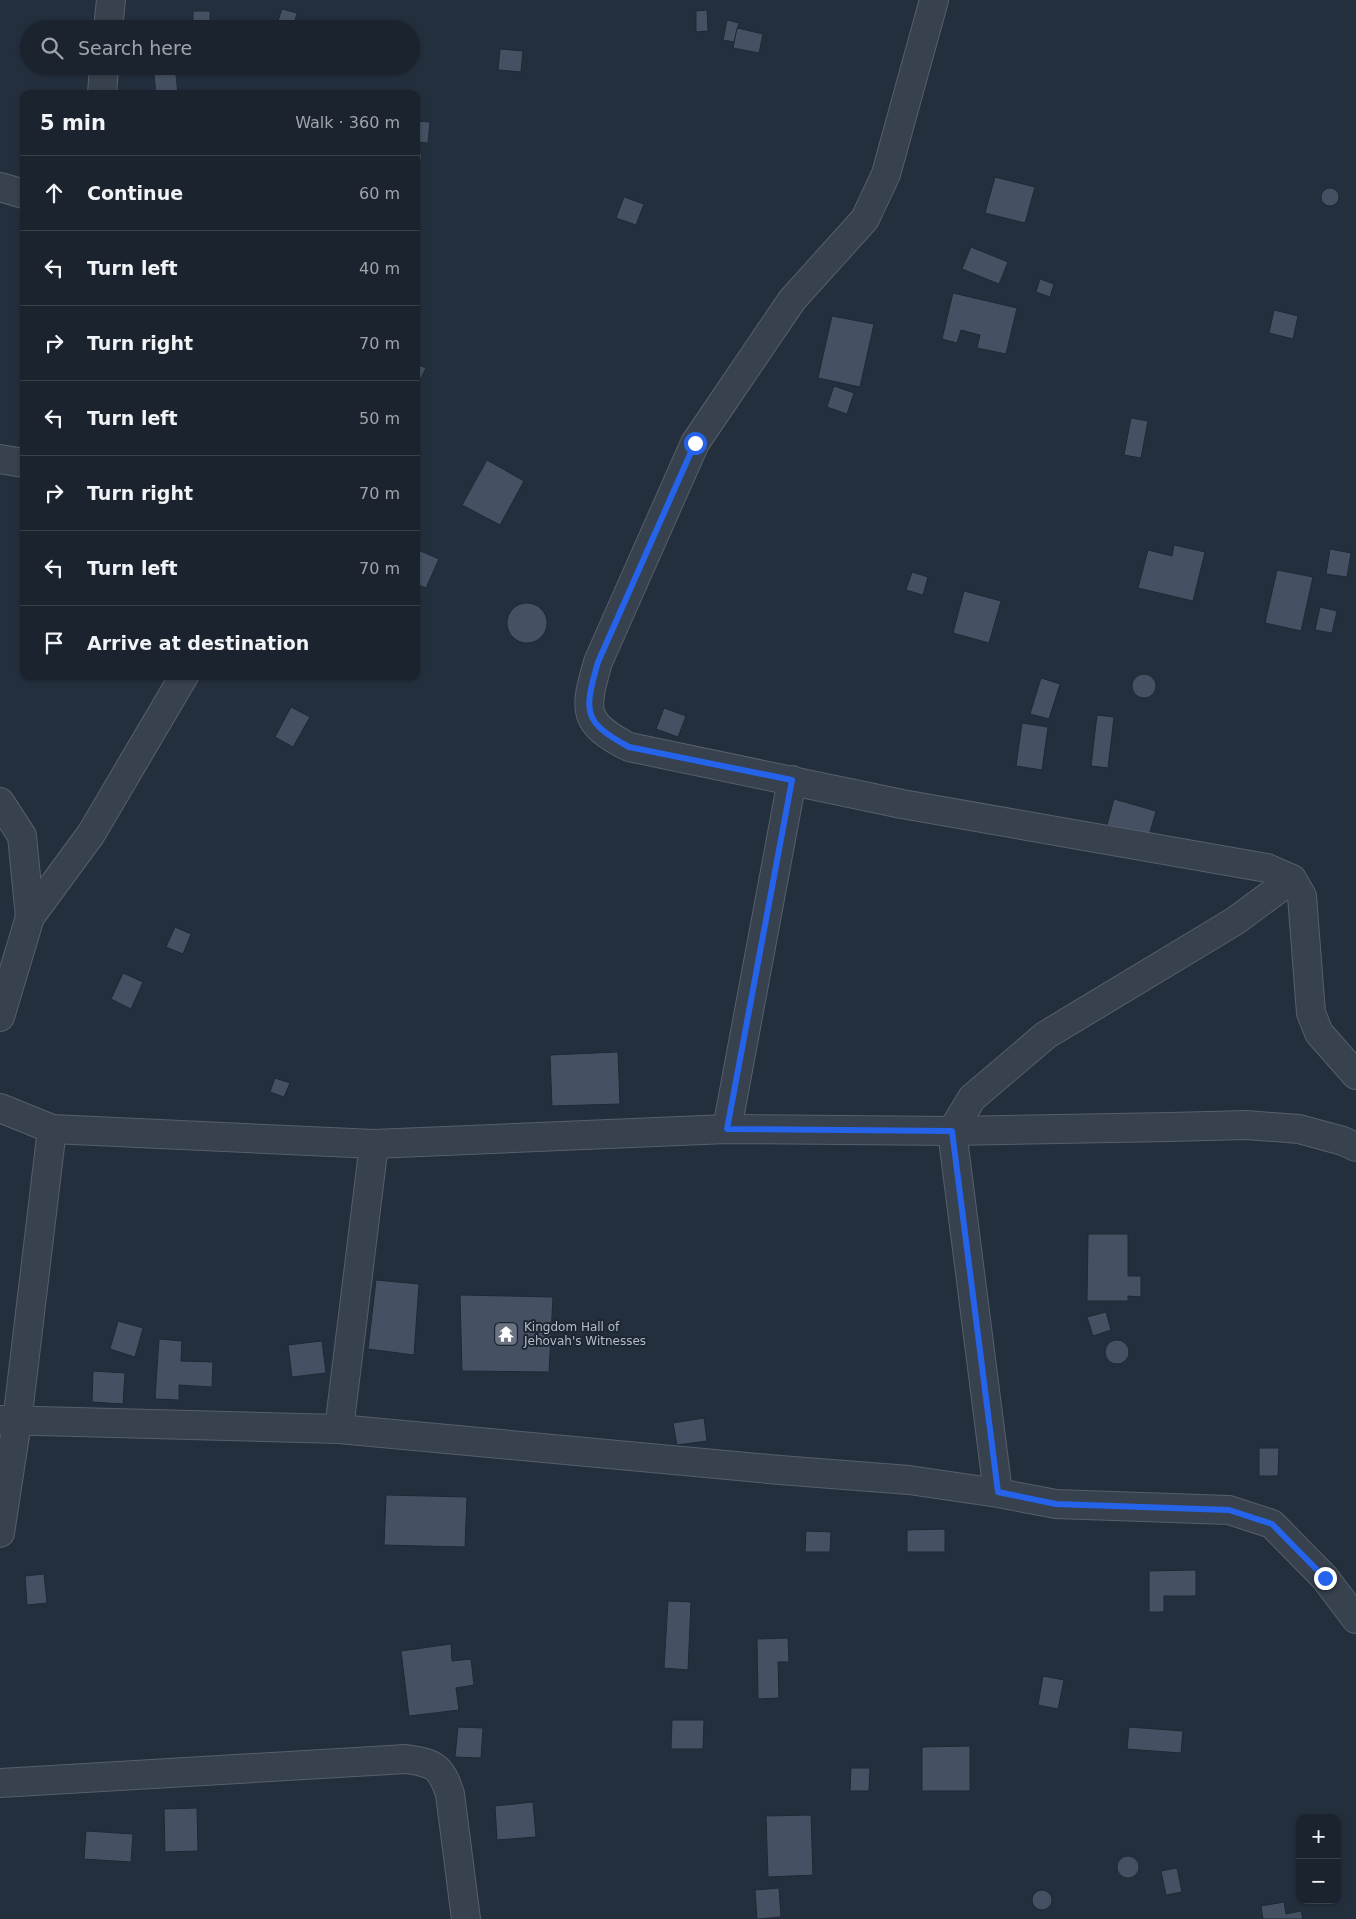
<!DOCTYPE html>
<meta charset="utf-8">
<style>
:root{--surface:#1b232e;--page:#282f3a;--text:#f1f3f6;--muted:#a0a4aa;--line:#39404a}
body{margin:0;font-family:"DejaVu Sans",sans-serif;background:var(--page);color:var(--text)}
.controls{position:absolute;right:15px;bottom:15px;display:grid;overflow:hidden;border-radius:10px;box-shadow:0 1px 4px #0004}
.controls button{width:45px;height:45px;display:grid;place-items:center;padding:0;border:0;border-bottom:1px solid var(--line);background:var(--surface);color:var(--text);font:25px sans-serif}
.stop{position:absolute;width:15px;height:15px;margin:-11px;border:4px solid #2563eb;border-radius:50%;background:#fff}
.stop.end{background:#2563eb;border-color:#fff;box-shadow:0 1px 5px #0008}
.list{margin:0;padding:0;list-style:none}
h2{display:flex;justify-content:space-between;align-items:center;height:65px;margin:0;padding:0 20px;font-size:21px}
h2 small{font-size:16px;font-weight:400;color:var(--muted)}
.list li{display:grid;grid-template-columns:32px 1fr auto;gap:15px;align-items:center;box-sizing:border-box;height:75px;padding:0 20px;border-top:1px solid var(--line)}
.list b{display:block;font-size:19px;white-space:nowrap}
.list em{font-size:16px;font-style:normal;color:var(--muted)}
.icon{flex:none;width:28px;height:28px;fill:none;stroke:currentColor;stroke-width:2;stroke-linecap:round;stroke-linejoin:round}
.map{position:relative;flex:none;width:1356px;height:1919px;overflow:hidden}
.search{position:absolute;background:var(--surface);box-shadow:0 1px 4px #0004;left:20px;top:20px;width:400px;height:55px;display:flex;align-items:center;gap:12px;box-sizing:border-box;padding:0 18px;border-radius:28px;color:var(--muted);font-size:19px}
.panel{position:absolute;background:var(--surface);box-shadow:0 1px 4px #0004;left:20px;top:90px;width:400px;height:590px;border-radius:10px}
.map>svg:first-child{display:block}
</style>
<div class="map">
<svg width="1356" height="1919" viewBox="0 0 1356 1919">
<rect width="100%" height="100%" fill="#242f3e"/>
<g fill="#455162" stroke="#1f2835">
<path d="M282,9L297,13L293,28L277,24Z"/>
<path d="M707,10L708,31L696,32V11Z"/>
<path d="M193,11H210V28L193,27Z"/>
<path d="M727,20L739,23L734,42L723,40Z"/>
<path d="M737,28L763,34L759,53L733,48Z"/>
<path d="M500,49L523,51L521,72L498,70Z"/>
<path d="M153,66H175L178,94H156Z"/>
<path d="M416,121L430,122L428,143L416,142Z"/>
<path d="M416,147L420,151L422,156L420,163L416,166Z"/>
<path d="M995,177L1035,187L1025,223L985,213Z"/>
<circle cx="1330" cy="197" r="9"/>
<path d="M624,197L644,204L636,225L616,218Z"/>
<path d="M971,247L1008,262L999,284L962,269Z"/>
<path d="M1040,279L1054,284L1050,297L1036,292Z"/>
<path d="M953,293L1017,308L1006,354L977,348L980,335L961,330L957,343L942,339Z"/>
<path d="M1274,310L1298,316L1293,339L1269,333Z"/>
<path d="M832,316L874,324L860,387L818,378Z"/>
<path d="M416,364L426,368L416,388Z"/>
<path d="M834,386L854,393L847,414L827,407Z"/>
<path d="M1131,418L1148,421L1141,458L1124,455Z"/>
<path d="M487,460L524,481L500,525L462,505Z"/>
<path d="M1174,545L1205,552L1193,601L1138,588L1148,550L1172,556Z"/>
<path d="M416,549L439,559L426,588L416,584Z"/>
<path d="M1330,549L1351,553L1347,577L1326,574Z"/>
<path d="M1277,570L1313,577L1301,631L1265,623Z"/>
<path d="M912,572L928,577L923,595L906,590Z"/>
<path d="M964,591L1001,601L989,643L953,633Z"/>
<circle cx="527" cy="623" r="20"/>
<path d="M1320,607L1337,611L1332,633L1315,630Z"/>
<circle cx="1144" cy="686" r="12"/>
<path d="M1041,678L1060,684L1049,719L1030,714Z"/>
<path d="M291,707L310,717L293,747L275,737Z"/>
<path d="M664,708L686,716L678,737L656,729Z"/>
<path d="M1097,715L1114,717L1108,768L1091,766Z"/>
<path d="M1022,723L1048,727L1042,770L1016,766Z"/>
<path d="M1114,799L1156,811L1149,836L1107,825Z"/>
<path d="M175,927L191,934L183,954L166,947Z"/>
<path d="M123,973L143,982L131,1009L111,999Z"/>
<path d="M618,1052L620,1104L552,1106L550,1055Z"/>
<path d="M275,1078L290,1083L284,1097L270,1092Z"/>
<path d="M1088,1234H1128V1276H1141V1297L1128,1296V1301H1087Z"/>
<path d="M376,1280L419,1284L414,1355L368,1349Z"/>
<path d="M460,1295L553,1297L549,1372L462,1371Z"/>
<path d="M1106,1312L1111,1330L1093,1336L1087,1317Z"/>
<path d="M118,1321L143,1328L135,1357L110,1349Z"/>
<path d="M159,1339L182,1341L181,1361L213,1362L212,1387L179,1385V1400L155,1399Z"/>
<circle cx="1117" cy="1352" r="12"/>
<path d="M322,1341L326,1373L292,1377L288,1345Z"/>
<path d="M93,1371L125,1373L123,1404L92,1402Z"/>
<path d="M704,1418L707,1441L677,1445L673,1423Z"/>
<path d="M1259,1448H1279L1278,1476H1259Z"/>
<path d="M386,1495L467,1497L465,1547L384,1545Z"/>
<path d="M945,1529V1552H907V1530Z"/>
<path d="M806,1531L831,1532L830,1552H805Z"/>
<path d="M1196,1570V1596H1164V1612H1149V1571Z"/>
<path d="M44,1574L47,1603L27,1605L25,1576Z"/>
<path d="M668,1601L691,1602L688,1670L664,1668Z"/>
<path d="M788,1638L789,1662H778L779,1698L758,1699L757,1639Z"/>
<path d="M451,1644L452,1661L471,1659L474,1685L456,1688L459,1710L409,1716L401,1651Z"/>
<path d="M1043,1676L1064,1680L1058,1709L1038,1705Z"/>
<path d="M672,1720H704L703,1749H671Z"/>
<path d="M458,1727L483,1728L481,1758L455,1757Z"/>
<path d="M1129,1727L1183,1731L1181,1753L1127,1749Z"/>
<path d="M970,1746V1791H922V1747Z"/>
<path d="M851,1768H870L869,1791H850Z"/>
<path d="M533,1802L536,1837L497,1840L495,1806Z"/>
<path d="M197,1808L198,1851L165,1852L164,1809Z"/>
<path d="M811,1815L813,1875L768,1877L766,1816Z"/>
<path d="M86,1831L133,1834L131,1862L84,1859Z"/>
<circle cx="1128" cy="1867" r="11"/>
<path d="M1177,1868L1182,1892L1166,1895L1161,1871Z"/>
<path d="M779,1888L781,1917L757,1919L755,1890Z"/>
<circle cx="1042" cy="1900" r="10"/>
<path d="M1284,1902L1286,1914L1301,1911L1303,1919H1263L1261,1906Z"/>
</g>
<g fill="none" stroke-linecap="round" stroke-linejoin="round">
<defs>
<g id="minor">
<path d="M934,0L886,174L865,219L792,300L695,443L598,662C584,711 582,723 629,747L902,804L1267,868L1292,879L1302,896L1311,1013L1319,1033L1356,1075"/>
<path d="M108,29L111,0"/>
<path d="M102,94L104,66"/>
<path d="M0,187L24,194"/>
<path d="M0,459L24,463"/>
<path d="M0,802L22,836L30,917"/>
<path d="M0,1017L30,917L91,834L184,676"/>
<path d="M0,1108L52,1129L374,1144L727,1129L952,1131L1170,1127L1246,1125L1299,1129L1343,1141L1356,1147"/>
<path d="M727,1129L792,780"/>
<path d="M0,1420L339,1429L780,1470L909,1480L998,1493L1056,1504L1229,1510L1272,1524L1325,1578L1356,1619"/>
<path d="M339,1429L374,1144"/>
<path d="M998,1493L952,1131L972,1098L1046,1035L1235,921L1292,879"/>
<path d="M0,1533L17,1422L52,1129"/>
<path d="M0,1783L406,1759C434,1763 441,1766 450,1794L466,1919"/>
</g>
</defs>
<use href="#minor" stroke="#565f6c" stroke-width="30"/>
<use href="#minor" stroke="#38414e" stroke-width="28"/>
</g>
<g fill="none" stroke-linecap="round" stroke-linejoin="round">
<path stroke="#2563eb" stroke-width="6" d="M695,443L598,662C584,711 582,722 629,747L792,780L727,1129L952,1131L998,1492L1056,1504L1229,1510L1272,1524L1325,1578"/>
</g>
<defs>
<symbol id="temple-square" viewBox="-11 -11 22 22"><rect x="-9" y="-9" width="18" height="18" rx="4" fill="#6b7280" stroke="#1d2633"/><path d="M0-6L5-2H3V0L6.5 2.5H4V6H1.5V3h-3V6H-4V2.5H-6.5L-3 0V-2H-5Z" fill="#fff"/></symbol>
</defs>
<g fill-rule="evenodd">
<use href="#temple-square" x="492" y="1320" width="28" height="28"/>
</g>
<g text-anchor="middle" stroke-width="4" stroke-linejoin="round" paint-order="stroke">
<g font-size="12" fill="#b4bcc9" stroke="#1d2633" text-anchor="start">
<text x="524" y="1331">Kingdom Hall of<tspan x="524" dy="14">Jehovah's Witnesses</tspan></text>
</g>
</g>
</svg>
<div class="controls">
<button>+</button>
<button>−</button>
</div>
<div class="stop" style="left:695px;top:443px"></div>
<div class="stop end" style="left:1325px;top:1578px"></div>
<div class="search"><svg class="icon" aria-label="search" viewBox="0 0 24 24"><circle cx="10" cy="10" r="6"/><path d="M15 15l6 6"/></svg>Search here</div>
<section class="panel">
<h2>5 min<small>Walk · 360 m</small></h2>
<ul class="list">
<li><svg class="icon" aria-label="ahead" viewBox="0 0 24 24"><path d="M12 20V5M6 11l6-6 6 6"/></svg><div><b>Continue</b></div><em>60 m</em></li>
<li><svg class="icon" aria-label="left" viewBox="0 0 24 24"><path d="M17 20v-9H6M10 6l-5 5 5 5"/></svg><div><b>Turn left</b></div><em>40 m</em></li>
<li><svg class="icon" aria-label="right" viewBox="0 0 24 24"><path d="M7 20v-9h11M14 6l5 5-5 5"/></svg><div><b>Turn right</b></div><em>70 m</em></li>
<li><svg class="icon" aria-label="left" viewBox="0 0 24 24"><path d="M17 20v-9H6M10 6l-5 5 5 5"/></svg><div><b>Turn left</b></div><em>50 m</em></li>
<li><svg class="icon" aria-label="right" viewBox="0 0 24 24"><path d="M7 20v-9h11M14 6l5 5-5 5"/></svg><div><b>Turn right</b></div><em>70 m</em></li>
<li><svg class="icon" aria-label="left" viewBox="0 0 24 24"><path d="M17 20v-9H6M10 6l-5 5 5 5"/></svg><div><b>Turn left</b></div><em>70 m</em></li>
<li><svg class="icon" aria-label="arrive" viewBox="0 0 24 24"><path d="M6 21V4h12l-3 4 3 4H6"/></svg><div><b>Arrive at destination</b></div></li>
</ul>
</section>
</div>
